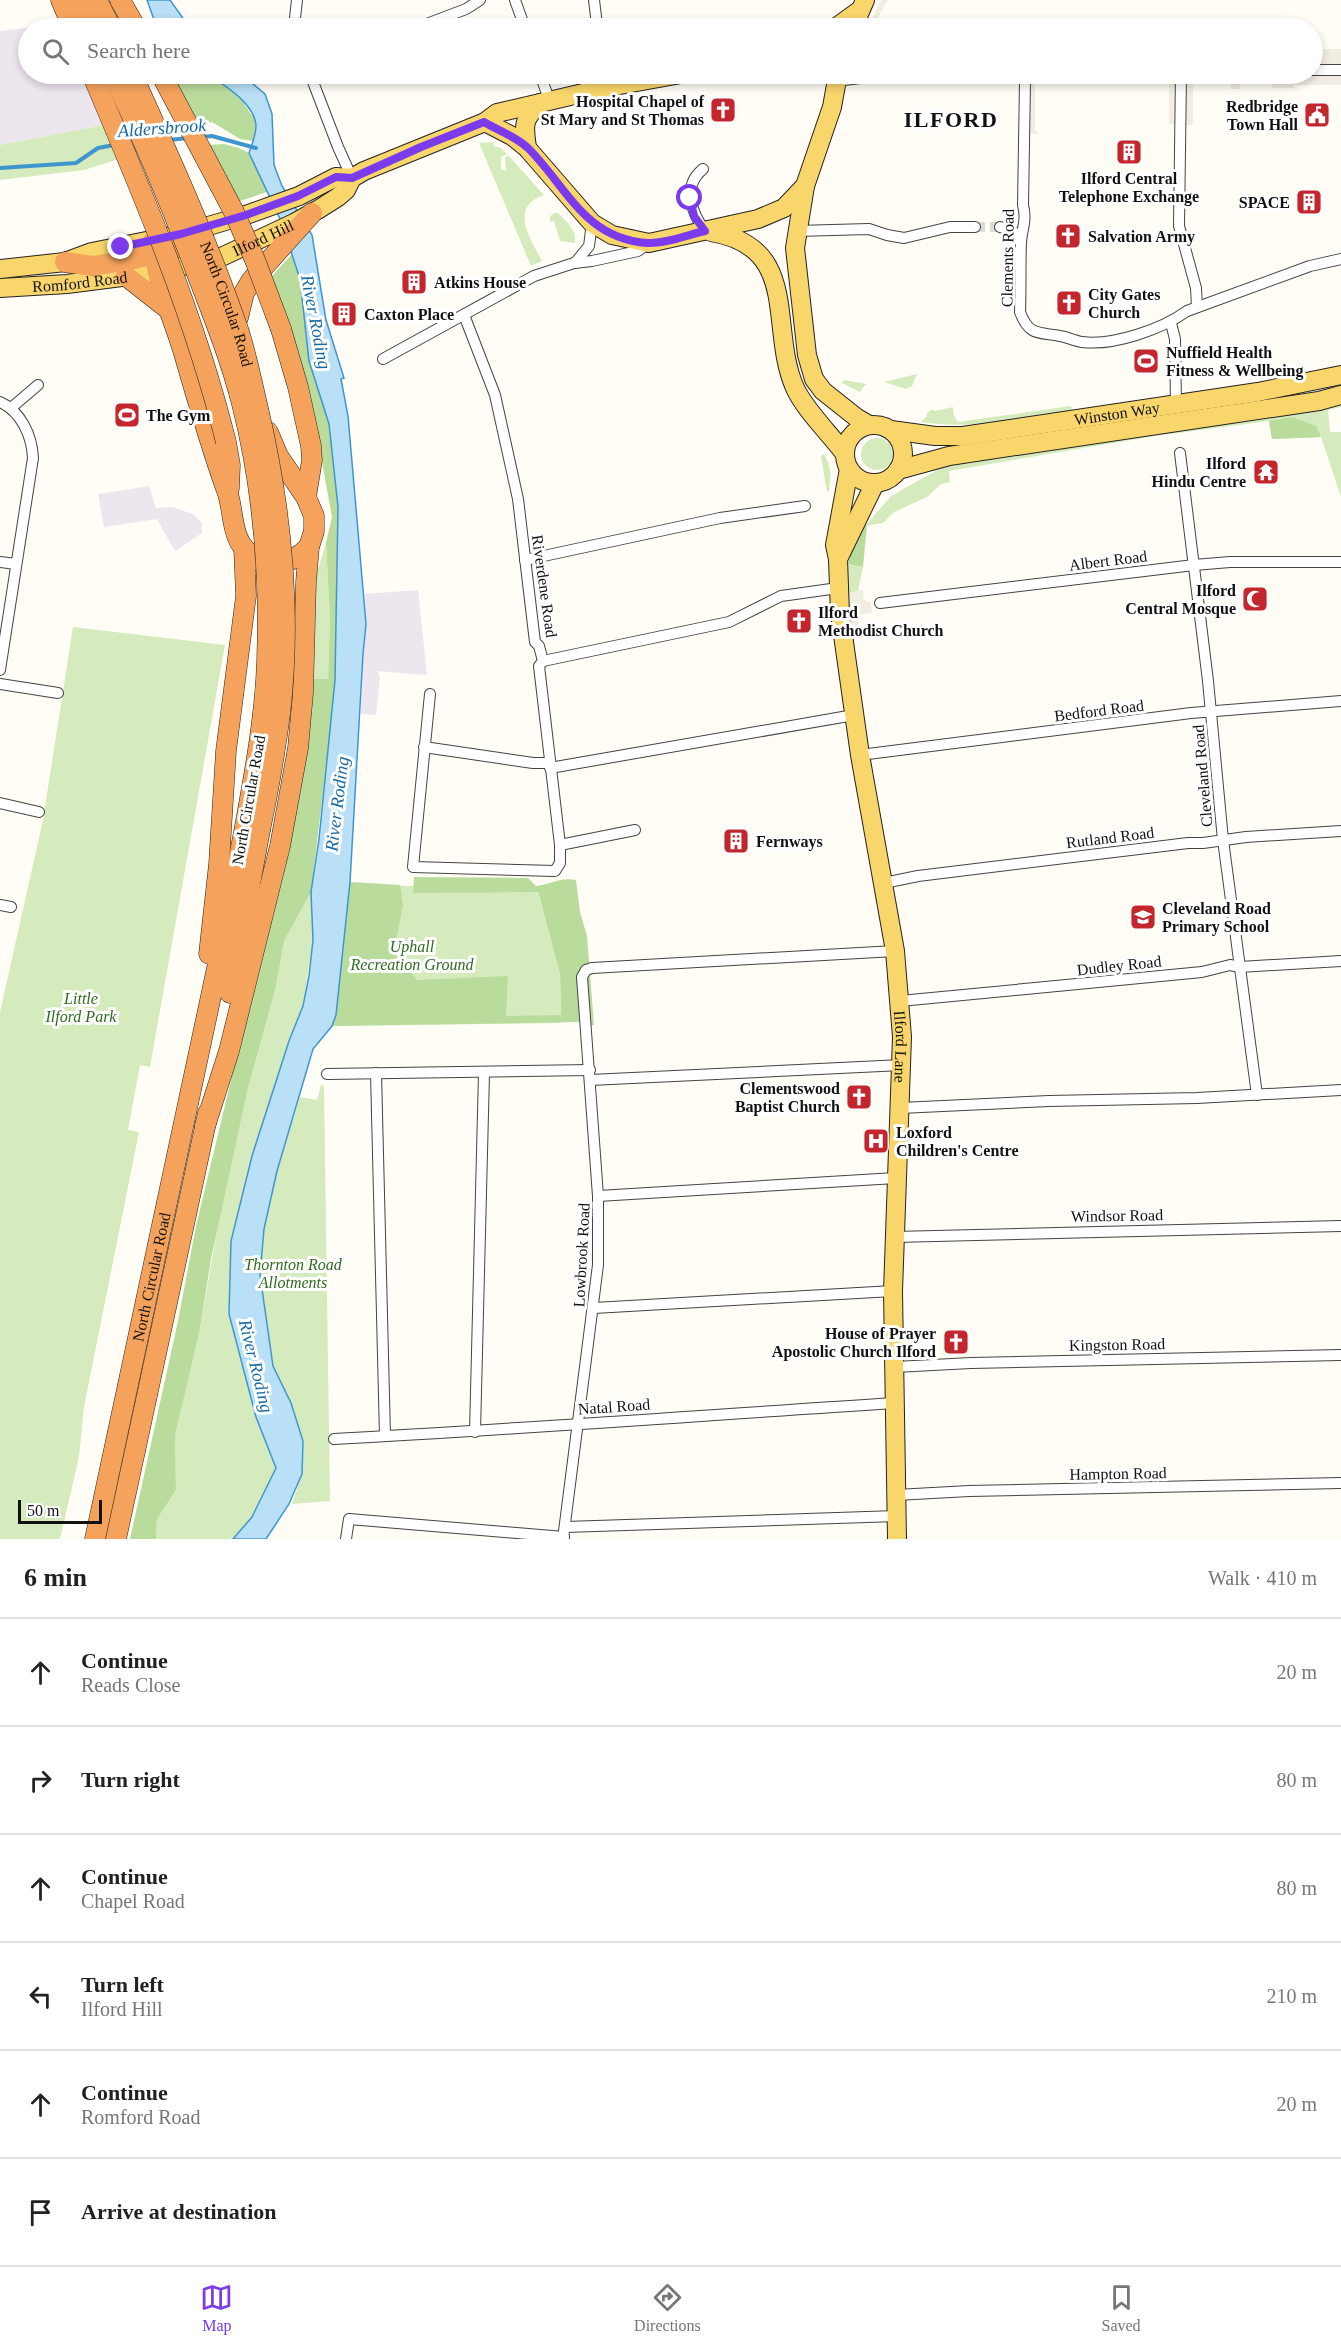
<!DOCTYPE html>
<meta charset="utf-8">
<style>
:root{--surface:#fff;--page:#f2f2f2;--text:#222;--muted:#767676;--line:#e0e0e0;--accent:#7c3aed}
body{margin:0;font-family:Georgia,serif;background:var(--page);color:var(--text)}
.scale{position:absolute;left:18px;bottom:15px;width:84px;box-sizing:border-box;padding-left:6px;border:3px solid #111;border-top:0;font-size:16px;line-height:21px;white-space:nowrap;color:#111;-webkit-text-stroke:4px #fff;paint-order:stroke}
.stop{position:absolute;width:18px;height:18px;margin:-14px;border:4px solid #7c3aed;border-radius:50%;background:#fff}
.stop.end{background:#7c3aed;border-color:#fff;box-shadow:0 2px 6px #0008}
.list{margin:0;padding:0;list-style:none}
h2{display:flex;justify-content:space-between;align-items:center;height:78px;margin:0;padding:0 24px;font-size:26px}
h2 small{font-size:20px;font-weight:400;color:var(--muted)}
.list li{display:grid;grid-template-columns:39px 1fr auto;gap:18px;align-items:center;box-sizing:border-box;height:108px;padding:0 24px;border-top:2px solid var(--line)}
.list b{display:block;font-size:22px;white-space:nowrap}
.list p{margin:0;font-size:20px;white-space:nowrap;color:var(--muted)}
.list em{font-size:20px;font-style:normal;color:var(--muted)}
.icon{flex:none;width:33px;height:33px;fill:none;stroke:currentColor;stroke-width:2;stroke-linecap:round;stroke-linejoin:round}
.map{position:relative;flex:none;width:1341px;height:1539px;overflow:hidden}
.search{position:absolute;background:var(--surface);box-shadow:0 3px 9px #0003;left:18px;right:18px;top:18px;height:66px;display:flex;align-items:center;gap:15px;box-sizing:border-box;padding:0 21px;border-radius:33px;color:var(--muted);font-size:22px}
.sheet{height:726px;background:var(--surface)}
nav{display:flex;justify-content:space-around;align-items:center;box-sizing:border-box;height:84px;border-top:2px solid var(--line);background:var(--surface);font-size:16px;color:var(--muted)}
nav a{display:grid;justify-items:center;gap:3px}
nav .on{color:var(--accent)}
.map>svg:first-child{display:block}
</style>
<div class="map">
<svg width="1341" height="1539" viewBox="0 0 1341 1539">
<rect width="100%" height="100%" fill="#fffdf5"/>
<g fill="#eee6ef">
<path d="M60,24L62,28H28V74H81L104,125L0,145V31Z"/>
<path d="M149,486L156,508L172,507L193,514L202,523V533L175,551L157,519L104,527L98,494Z"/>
<path d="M418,590L427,675L378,671L380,678L376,715L361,714L363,654L366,624L365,594Z"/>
</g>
<g fill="#d5ebbd">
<path d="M104,125L119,159L84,170L0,180V145Z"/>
<path d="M494,142V146L501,148L507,154L501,157V170H506L505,158L508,155L544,195C508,207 531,240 542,261L531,266L479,143Z"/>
<path d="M555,213H558C567,222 577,230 575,243L560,241L554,221L550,222V216Z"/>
<path d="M917,374L912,386L906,389L884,382Z"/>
<path d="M844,380L866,384H867L864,386L860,392L842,383Z"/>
<path d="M1341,402V407L1328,410L1330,432H1341V497L1321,437L1272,439L1269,421L1155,436L949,471L950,482L941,484L927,497L894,512L883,523L865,526L891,496L946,465Z"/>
<path d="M1071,406L1072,411C1020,419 974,430 921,422L926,417L928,412L933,409L934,411L953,407L954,416L958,422Z"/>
<circle cx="877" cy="454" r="16"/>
<path d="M824,454C832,468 831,476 829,491L827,492L821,456Z"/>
<path d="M326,543L330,619L328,679H308L316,576Z"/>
<path d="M848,564L863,567L858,591L846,594Z"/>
<path d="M73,627L225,645L150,1067L140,1065L128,1130L139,1132L84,1407L79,1457L60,1539H0V1012L43,820Z"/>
<path d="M350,882L406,886H536L560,974L561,1023L332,1026L336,1015Z"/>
<path d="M311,892L313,940L303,1006L252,1156L231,1241L229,1314L256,1417L276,1468L252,1517L233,1539H156L157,1519L176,1490L175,1436L200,1329L223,1196L246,1096L276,987L284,941Z"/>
<path d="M321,1085L324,1086L330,1501L292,1504L302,1474L273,1366L260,1275L264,1229L277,1171L300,1097L317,1100Z"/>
</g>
<g fill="#b9dc9c">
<path d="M168,74H208L226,86L243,102L256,122L253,141L240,139L212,122L197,124Z"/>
<path d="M224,144L239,148L249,153L267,192L237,202L209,145Z"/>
<path d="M292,254L300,279L309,361L329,424L338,507L335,682L329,742L311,892L284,941L276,987L247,1092L211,1259L200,1329L175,1436L176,1490L157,1519L156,1539H130L178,1321L196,1226L244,1026L308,679H328L330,619L326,543L332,517L316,429L271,277Z"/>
<path d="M1292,417L1316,426L1321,437L1272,439L1269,421Z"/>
<path d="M867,525L863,567L848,564L853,546L865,526Z"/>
<path d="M414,877L528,878L536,886C551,884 561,877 576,880L580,912L587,936L594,1025L580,1027V1022L332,1026L336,1015L350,882L400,885L403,905L394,951L417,980L508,976L506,1016L561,1015L560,974L538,892L413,893Z"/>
</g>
<g fill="#f1ede2">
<path d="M881,0H888L872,28H867Z"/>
<path d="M1313,49H1341V85H1294V88H1272V81L1241,82L1240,89H1231L1230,82H1193V125L1169,124V83L1037,82L1035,84V130L1039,134L1030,133L1029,74H1312Z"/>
<path d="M859,590L863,591L864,600L871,603L872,613L858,615L859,626H847L846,594L856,592Z"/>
</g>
<g fill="#b9e0f7" stroke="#3f96cf" stroke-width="1.5">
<path d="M147,0H170L190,28H157Z"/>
<path d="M208,74H241L265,94L272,114L274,165L282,186L312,235L326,320L344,378L341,379L348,416L366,624L363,654L350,882L336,1015L332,1026L313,1049L277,1171L264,1229L260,1275L273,1366L291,1403L303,1441L302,1474L289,1504L266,1539H233L252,1517L276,1468L256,1417L229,1314L231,1241L252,1156L289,1041L303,1006L309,976L313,940L311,892L319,839L335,680L338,507L329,424L309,361L300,279L281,221L249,153C252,144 256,135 256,125C254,103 224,85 208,74Z"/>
</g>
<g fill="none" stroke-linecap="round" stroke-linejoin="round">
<g stroke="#3f96cf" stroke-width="4">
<path d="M202,137L212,136L256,148"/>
<path d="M169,140L188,138"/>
<path d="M0,168L76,163L98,148L114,145"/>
</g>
<path stroke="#dbdad3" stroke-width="10" stroke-dasharray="10 5" stroke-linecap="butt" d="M975,227H1000"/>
<defs>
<g id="street">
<path d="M515,0L525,28"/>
<path d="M594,0L597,25"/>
<path d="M297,28L295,18L297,0"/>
<path d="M416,28L466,9L480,0"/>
<path d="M1312,70H1341"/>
<path d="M310,74L338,147L352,178"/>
<path d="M540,74L550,102"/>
<path d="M1022,74L1025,81L1023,205C1027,221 1022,228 1021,242C1020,265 1021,289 1020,312C1029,336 1038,332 1060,336C1067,337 1075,341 1082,342C1114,346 1162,329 1187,311L1310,266L1341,259"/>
<path d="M1181,74L1179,226L1196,288L1197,307"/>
<path d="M836,81L893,74"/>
<path d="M703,169C682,186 691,212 705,231"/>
<path d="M1000,227L1011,230L1021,238"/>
<path d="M796,231L869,229L887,235L904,238L950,227H975"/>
<path d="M575,263L589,246L592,223"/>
<path d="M464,315L495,395L518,499L535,642L539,646L543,661"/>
<path d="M1171,323L1175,339L1176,405"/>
<path d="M383,359L534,276L574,263L592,261L638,251L649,243"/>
<path d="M0,402C21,411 32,436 33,458L0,670"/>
<path d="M11,408L38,385"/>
<path d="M1180,453L1208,681L1223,840L1257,1095"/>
<path d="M525,560L720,518L805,506"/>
<path d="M0,562L16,564"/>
<path d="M880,603L1194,565L1230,562H1341"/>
<path d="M543,661L729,622L781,596L838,588"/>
<path d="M0,684L58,693"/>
<path d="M430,694L413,867L555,871L560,863V845L539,666L543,661"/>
<path d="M424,747L533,763H549"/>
<path d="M860,755L1191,713L1341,701"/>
<path d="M550,768L854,715"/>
<path d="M0,803L39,812"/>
<path d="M560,845L635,830"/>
<path d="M884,883L918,876L1188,843H1203L1246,837L1341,831"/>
<path d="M0,905L11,907"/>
<path d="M900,1001L1202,972L1230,965L1240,967L1341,961"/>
<path d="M376,1073L385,1436"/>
<path d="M327,1074L590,1070"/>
<path d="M590,1080L902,1065"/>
<path d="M900,1108L1049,1101L1197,1098L1341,1090"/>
<path d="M598,1196L896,1178"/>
<path d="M894,1237L1341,1226"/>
<path d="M594,1308L893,1291"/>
<path d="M895,1367L971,1363L1341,1355"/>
<path d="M475,1432L484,1073"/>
<path d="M334,1439C521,1429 708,1415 895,1403"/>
<path d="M896,1495L969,1491L1341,1483"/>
<path d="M565,1527L897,1516"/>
<path d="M346,1539L349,1519L564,1537"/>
<path d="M563,1539L598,1265V1196L582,977L586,970L592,968L895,951"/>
</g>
<g id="primary">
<path d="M835,28L860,10"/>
<path d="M853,28L865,0"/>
<path d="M485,122L512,136L527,148L592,223L612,235L649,243L758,219L784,208L805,186L832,107L838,74"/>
<path d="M527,148C524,124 522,121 540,103"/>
<path d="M805,186L795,248L807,355L814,379L823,391L857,418L869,425"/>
<path d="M711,232C802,247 768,327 795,388C805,410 830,434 845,454"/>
<path d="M0,269L65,262L92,252L181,234L246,215L299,196L336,177L352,178"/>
<path id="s1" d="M0,288L67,284L145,274L217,259L294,223L319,209L338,197L346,190L352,178L364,171L485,122L497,113L609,87L681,74"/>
<circle cx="874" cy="454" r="29"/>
<path id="s2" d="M891,430L935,436H963L1258,392L1341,375"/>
<path id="s3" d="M849,469L835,545L838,559L840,614L860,755L895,951L902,1037L893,1291L897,1539"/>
<path d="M898,470L949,456L1319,401L1341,395"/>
<path d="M838,559L875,483"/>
</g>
<g id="highway">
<path d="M61,0L73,28"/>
<path d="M78,0L92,28"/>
<path d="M97,0L111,28"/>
<path d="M120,0L136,28"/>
<path d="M154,240C152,269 174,321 183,350C197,399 211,447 228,494C233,510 232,533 243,547C263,572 288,567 309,547"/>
<path d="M65,262L93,266L134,259L202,241"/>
<path d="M126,276L168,309"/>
<path d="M238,318L244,293L251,281L312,213"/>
<path d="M281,329L298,387L311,446L312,460L306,497"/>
<path d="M226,442L230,465L229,489"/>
<path d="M209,954L219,864L226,751L246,596L244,548"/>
<path d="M230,993L260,830"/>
<path d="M205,1126L229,1051L280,846L298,748L303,693L306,582L309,547L314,531V516L306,497L278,456L268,432"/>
<path id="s4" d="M95,1539L220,954L244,832"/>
<path d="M116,1539L208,1113"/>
</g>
</defs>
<use href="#street" stroke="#444" stroke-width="12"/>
<use href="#primary" stroke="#222" stroke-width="20"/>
<use href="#highway" stroke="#222" stroke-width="21"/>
<use href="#street" stroke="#fff" stroke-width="10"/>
<use href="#primary" stroke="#f9d66b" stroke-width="18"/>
<use href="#highway" stroke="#f5a25d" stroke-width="20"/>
<defs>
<g id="highway-bridge">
<path d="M92,74C143,194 194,314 226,442"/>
<path d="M113,74C144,141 173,209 199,279C215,320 231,361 242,404C263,487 270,576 267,661C265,719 254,776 244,832"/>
<path id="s5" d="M132,74C170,158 208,242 238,329C246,353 251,379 257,404C281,505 292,611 280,714C275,753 268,792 260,830"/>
<path d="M161,74L234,212L255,260L281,329"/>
</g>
</defs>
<use href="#highway-bridge" stroke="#222" stroke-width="21" stroke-linecap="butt"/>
<use href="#highway-bridge" stroke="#f5a25d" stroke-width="20"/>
</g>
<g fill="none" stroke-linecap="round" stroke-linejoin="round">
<path stroke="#7c3aed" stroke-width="8" d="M121,247L181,234L246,215L298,196L336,177L352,178L421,147L484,122C499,131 515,136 528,148C567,187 584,238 647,243C665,244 687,235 705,231L694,216L690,198"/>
</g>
<defs>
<symbol id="church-square" viewBox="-11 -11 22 22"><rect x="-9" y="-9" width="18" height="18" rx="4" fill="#c4262e" stroke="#fff"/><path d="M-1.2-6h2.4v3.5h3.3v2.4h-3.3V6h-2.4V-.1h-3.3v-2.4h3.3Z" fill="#fff"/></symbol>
<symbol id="civic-square" viewBox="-11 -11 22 22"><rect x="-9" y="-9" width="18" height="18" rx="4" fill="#c4262e" stroke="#fff"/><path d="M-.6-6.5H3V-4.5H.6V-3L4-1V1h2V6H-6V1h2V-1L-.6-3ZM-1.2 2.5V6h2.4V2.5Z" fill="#fff"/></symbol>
<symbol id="building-square" viewBox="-11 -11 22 22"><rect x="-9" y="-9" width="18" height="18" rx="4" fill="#c4262e" stroke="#fff"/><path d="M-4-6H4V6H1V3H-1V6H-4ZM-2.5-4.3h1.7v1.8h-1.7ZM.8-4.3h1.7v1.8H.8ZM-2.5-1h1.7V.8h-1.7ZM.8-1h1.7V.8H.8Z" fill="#fff"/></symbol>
<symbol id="stadium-square" viewBox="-11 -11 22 22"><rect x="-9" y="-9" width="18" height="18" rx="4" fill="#c4262e" stroke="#fff"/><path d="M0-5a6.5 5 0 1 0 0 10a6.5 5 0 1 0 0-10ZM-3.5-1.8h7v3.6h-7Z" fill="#fff"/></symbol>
<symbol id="temple-square" viewBox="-11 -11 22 22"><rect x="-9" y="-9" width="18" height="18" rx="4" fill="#c4262e" stroke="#fff"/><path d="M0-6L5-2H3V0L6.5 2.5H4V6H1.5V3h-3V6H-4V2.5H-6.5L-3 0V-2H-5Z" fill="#fff"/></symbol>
<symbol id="mosque-square" viewBox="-11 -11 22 22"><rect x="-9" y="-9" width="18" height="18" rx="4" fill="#c4262e" stroke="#fff"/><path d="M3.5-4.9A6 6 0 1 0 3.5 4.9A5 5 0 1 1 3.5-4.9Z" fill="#fff"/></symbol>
<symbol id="school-square" viewBox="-11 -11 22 22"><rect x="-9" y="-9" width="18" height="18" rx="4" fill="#c4262e" stroke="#fff"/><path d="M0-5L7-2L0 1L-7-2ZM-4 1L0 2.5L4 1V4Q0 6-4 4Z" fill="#fff"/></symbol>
<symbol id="hospital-square" viewBox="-11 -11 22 22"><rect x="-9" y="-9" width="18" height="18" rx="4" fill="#c4262e" stroke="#fff"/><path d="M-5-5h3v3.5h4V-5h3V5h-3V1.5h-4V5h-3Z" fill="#fff"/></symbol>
</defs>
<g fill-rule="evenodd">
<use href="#church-square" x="708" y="95" width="30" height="30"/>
<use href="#civic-square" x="1302" y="100" width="30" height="30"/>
<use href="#building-square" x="1114" y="137" width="30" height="30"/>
<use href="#building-square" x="1294" y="187" width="30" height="30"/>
<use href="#church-square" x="1053" y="221" width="30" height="30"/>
<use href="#building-square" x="399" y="267" width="30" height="30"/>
<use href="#church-square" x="1054" y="288" width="30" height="30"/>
<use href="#building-square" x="329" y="299" width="30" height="30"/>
<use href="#stadium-square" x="1131" y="346" width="30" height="30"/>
<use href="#stadium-square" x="112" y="400" width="30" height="30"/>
<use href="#temple-square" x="1251" y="457" width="30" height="30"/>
<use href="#mosque-square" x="1240" y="584" width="30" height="30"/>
<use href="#church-square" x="784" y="606" width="30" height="30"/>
<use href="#building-square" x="721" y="826" width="30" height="30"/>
<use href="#school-square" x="1128" y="902" width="30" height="30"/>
<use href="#church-square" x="844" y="1082" width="30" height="30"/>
<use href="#hospital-square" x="861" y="1126" width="30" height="30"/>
<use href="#church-square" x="941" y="1327" width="30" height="30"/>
</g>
<g text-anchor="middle" stroke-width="6" stroke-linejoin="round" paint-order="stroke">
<g font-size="16" font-weight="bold" fill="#111" stroke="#fff" text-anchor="start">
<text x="704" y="107" text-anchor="end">Hospital Chapel of<tspan x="704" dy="18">St Mary and St Thomas</tspan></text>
<text x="1298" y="112" text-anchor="end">Redbridge<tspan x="1298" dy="18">Town Hall</tspan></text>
<text x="1129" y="184" text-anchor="middle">Ilford Central<tspan x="1129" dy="18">Telephone Exchange</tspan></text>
<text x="1290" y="208" text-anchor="end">SPACE</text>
<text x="1088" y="242">Salvation Army</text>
<text x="434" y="288">Atkins House</text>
<text x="1088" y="300">City Gates<tspan x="1088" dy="18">Church</tspan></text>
<text x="364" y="320">Caxton Place</text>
<text x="1166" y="358">Nuffield Health<tspan x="1166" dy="18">Fitness &amp; Wellbeing</tspan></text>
<text x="146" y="421">The Gym</text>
<text x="1246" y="469" text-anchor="end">Ilford<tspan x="1246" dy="18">Hindu Centre</tspan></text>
<text x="1236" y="596" text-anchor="end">Ilford<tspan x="1236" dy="18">Central Mosque</tspan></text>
<text x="818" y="618">Ilford<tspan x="818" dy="18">Methodist Church</tspan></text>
<text x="756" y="847">Fernways</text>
<text x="1162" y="914">Cleveland Road<tspan x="1162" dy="18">Primary School</tspan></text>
<text x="840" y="1094" text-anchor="end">Clementswood<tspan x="840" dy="18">Baptist Church</tspan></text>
<text x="896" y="1138">Loxford<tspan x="896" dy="18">Children's Centre</tspan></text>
<text x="936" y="1339" text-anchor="end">House of Prayer<tspan x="936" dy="18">Apostolic Church Ilford</tspan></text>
</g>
<g font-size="16" fill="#111" stroke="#fff">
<text dy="6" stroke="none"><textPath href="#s1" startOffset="270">Ilford Hill</textPath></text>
<text transform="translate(1007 258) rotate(-89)" y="6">Clements Road</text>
<text dy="6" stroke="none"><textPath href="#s1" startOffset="80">Romford Road</textPath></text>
<text dy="6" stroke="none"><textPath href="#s5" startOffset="249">North Circular Road</textPath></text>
<text dy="6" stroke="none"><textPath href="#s2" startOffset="228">Winston Way</textPath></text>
<text transform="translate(1108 560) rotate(-7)" y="6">Albert Road</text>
<text transform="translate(545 586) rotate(82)" y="6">Riverdene Road</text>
<text transform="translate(1099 710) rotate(-7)" y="6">Bedford Road</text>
<text transform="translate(1202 776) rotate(-95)" y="6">Cleveland Road</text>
<text transform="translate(248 800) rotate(-80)" y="6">North Circular Road</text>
<text transform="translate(1110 837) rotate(-7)" y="6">Rutland Road</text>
<text transform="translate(1119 965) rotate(-6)" y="6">Dudley Road</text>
<text dy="6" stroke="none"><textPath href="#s3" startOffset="584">Ilford Lane</textPath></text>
<text transform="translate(1117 1215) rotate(-1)" y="6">Windsor Road</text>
<text transform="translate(581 1255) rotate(-87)" y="6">Lowbrook Road</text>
<text dy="6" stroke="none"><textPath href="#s4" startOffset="268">North Circular Road</textPath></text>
<text transform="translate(1117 1344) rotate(-1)" y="6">Kingston Road</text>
<text transform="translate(614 1406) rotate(-4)" y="6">Natal Road</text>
<text transform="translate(1118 1473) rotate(-1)" y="6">Hampton Road</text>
</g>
<g font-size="16" font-style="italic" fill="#2f6b1f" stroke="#fff">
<text x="412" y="952">Uphall<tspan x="412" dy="18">Recreation Ground</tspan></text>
<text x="81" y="1004">Little<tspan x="81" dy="18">Ilford Park</tspan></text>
<text x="293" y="1270">Thornton Road<tspan x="293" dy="18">Allotments</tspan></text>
</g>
<g font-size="18" font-style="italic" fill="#1768a6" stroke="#fff">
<text transform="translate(162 128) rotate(-4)" y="6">Aldersbrook</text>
<text transform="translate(316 322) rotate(79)" y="6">River Roding</text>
<text transform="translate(337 804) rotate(-83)" y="6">River Roding</text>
<text transform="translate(256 1366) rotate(76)" y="6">River Roding</text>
</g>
<g font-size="22" font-weight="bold" letter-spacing="1.5" fill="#111" stroke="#fff">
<text x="951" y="127">ILFORD</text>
</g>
</g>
</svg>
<div class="scale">50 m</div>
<div class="stop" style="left:690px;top:198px"></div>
<div class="stop end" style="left:121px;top:247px"></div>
<div class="search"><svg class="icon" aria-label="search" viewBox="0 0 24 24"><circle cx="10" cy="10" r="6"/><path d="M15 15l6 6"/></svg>Search here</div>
</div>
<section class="sheet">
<h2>6 min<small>Walk · 410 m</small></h2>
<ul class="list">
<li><svg class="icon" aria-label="ahead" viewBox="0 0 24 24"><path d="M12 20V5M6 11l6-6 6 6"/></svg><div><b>Continue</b><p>Reads Close</p></div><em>20 m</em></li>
<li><svg class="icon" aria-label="right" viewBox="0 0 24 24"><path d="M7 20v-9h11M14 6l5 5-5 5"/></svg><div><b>Turn right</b></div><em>80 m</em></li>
<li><svg class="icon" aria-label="ahead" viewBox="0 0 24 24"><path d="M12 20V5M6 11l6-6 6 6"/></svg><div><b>Continue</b><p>Chapel Road</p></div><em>80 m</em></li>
<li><svg class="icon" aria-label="left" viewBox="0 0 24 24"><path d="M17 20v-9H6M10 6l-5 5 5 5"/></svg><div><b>Turn left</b><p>Ilford Hill</p></div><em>210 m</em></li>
<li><svg class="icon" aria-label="ahead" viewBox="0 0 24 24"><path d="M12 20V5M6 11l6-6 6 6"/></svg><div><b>Continue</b><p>Romford Road</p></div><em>20 m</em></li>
<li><svg class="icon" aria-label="arrive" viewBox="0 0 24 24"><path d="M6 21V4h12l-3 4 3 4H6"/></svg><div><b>Arrive at destination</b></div></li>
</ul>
</section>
<nav>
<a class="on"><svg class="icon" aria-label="map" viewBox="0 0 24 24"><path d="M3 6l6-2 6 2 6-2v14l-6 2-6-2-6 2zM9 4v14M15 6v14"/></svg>Map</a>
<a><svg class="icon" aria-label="directions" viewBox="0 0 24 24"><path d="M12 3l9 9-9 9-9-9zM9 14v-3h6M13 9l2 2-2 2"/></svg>Directions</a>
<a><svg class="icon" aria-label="saved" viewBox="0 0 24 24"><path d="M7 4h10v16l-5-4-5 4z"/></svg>Saved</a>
</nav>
